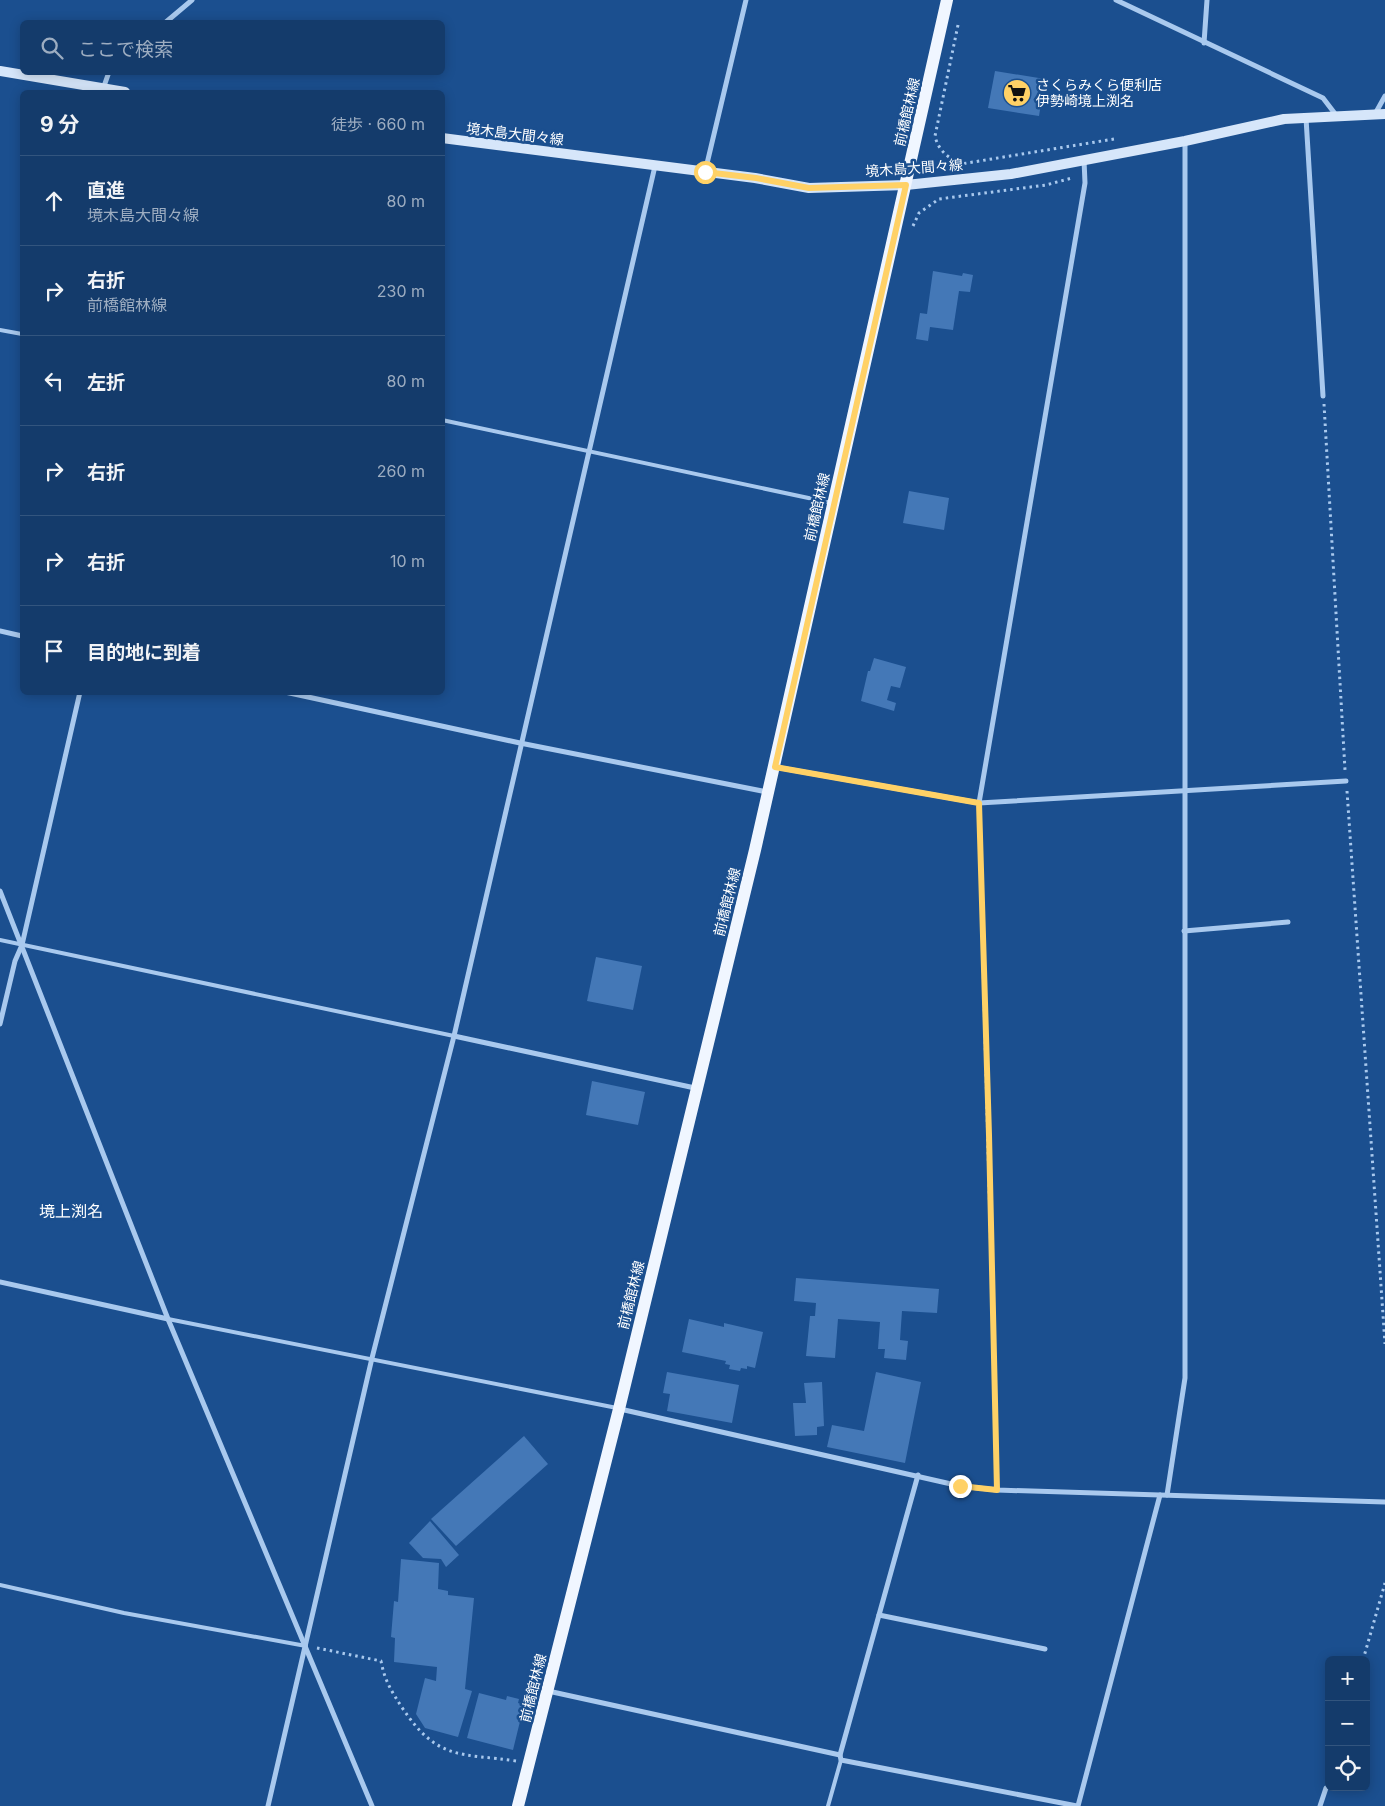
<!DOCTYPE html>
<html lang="ja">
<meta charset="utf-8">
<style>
:root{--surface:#143b6b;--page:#214673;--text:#f1f3f6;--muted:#9dadc1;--line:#33557e}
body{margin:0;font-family:Inter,"Noto Sans JP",sans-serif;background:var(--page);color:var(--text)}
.controls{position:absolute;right:15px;bottom:15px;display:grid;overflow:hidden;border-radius:8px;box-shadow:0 2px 12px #0003}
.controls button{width:45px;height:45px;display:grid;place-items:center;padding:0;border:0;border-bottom:1px solid var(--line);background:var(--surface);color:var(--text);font:25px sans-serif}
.stop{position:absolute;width:15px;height:15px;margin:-11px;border:4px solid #ffd166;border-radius:50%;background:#fff}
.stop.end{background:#ffd166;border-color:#fff;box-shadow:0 1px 5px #0008}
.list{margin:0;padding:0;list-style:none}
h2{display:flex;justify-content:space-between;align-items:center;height:65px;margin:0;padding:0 20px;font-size:21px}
h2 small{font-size:16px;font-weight:400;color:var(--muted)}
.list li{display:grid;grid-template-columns:32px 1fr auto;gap:15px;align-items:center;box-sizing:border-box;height:90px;padding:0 20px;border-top:1px solid var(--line)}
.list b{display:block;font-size:19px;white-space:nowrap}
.list p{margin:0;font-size:16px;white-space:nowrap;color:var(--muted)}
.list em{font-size:16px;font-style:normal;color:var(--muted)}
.icon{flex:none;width:28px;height:28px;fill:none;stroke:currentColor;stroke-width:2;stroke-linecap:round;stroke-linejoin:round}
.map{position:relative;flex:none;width:1385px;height:1806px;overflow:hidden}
.search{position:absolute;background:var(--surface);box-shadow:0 2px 12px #0003;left:20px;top:20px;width:425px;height:55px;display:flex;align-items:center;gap:12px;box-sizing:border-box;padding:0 18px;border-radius:8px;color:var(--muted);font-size:19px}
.panel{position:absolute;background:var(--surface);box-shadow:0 2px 12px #0003;left:20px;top:90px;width:425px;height:605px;border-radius:8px}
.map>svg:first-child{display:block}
</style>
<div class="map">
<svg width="1385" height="1806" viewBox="0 0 1385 1806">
<rect width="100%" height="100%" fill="#1b4f8f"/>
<g fill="#4478b7">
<path d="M995,71L1045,79L1039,116L988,108Z"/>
<path d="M933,271L962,276L963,273L973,275L970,292L959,291L953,330L930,327L928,341L916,339L920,313L927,314Z"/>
<path d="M909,491L949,498L944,530L903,523Z"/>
<path d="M874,658L906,667L900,688L891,686L887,700L896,703L894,711L861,701L868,671H870Z"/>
<path d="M596,957L642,966L633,1010L587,1001Z"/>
<path d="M592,1081L645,1092L638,1125L586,1115Z"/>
<path d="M796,1278L939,1289L937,1313L902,1311L900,1340L908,1341L906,1360L884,1358L885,1349H878L880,1322L838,1319L835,1358L806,1356L810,1316H815L816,1303L794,1301Z"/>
<path d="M689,1319L724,1327V1323L763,1332L755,1368L747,1366V1369L741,1368L740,1371L729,1369L730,1365L725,1364L726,1361L682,1352Z"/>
<path d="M667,1372L739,1385L732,1423L667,1411L670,1394L663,1393Z"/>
<path d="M876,1372L921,1382L905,1463L827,1447L832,1425L864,1431Z"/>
<path d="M822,1382L824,1426L817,1427V1435L795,1436L793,1403H806L804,1383Z"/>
<path d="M524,1436L548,1464L456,1546L431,1519Z"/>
<path d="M430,1521L459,1555L446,1567L441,1559L423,1558L409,1543Z"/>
<path d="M401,1559L439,1563L438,1589L448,1591V1595L474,1598L465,1689L472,1691L458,1737L425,1728L416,1714L425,1678L436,1681L437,1667L394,1662L395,1638L391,1637L394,1601L398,1602Z"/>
<path d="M479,1693L506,1700L507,1696L519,1699L518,1703L524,1705L513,1750L467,1738Z"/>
</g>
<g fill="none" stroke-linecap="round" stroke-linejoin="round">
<g stroke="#a9c9ee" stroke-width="3" stroke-dasharray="2.5 4" stroke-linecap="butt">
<path d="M958,25L935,136C938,150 948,158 961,164L1114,139"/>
<path d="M913,226L919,213L939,199L1046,185L1072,178"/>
<path d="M1324,404L1345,770"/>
<path d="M1347,791L1385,1344"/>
<path d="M979,814L997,1480"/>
<path d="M317,1648L381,1661C385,1682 392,1692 403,1709C438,1761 461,1753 516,1761"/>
<path d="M1363,1660L1385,1583"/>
</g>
<g stroke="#a9c9ee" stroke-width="4">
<path d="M0,330L22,334"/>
<path d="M442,420L832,503"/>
<path d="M0,940L454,1036"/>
<path d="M168,1319L617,1408"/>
<path d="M0,1585L124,1613L306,1646"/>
<path d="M828,1806L841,1760"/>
</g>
<g stroke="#a9c9ee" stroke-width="5">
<path d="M1116,0L1323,98L1336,115"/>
<path d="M166,22L192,0"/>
<path d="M1204,43L1207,0"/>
<path d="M103,89L109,72"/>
<path d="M1375,114L1385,96"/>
<path d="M1306,118L1323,396"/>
<path d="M705,172L746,0"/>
<path d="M0,631L22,636"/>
<path d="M285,692L520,743L767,792"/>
<path d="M775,767L979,803L1346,781"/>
<path d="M979,803L1085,183L1084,160"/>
<path d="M0,891L168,1319L372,1806"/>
<path d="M1184,931L1288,922"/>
<path d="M0,1024L15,961L22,945L80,692"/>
<path d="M454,1036L695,1088"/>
<path d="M0,1282L168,1319"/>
<path d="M620,1409L960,1486L997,1490L1385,1502"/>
<path d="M918,1475L840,1755L841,1760L1077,1806"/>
<path d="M1167,1495L1185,1378V141"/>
<path d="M879,1615L1045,1649"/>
<path d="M548,1691L840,1755"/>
<path d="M268,1806L372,1358L454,1036L655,166"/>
<path d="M1078,1806L1160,1495"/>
<path d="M1320,1806L1326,1788"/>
</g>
<g stroke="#d6e6fa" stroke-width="10">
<path d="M0,71L125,92"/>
<path d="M442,138L755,178L809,188L906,185L1011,174L1185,141L1284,119L1385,114"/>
</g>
<path stroke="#f0f6ff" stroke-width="12" d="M518,1806L619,1409L755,850L947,0"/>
</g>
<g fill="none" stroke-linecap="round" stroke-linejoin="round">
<path stroke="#ffd166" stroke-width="6" d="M705,172L756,178L809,188L906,185L775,767L979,803L989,1135L997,1490L960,1486"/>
</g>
<defs>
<symbol id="supermarket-disc" viewBox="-11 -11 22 22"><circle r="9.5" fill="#ffd166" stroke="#1b4f8f"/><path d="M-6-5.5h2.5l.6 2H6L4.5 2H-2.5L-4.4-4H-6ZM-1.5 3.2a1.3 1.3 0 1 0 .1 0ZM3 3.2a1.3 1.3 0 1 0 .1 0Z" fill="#111"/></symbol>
</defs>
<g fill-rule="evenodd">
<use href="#supermarket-disc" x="1001" y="77" width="32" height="32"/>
</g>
<g text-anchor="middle" stroke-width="5" stroke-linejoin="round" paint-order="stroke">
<g font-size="14" fill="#fff" stroke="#1b4f8f" text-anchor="start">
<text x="1036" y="90">さくらみくら便利店<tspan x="1036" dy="16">伊勢崎境上渕名</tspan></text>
</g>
<g font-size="14" fill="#fff" stroke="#1b4f8f">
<text transform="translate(907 112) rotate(-77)" y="5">前橋館林線</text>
<text transform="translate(515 134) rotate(7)" y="5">境木島大間々線</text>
<text transform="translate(914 168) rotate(-4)" y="5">境木島大間々線</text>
<text transform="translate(817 507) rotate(-77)" y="5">前橋館林線</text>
<text transform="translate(727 902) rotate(-76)" y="5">前橋館林線</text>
<text transform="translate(631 1295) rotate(-76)" y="5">前橋館林線</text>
<text transform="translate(533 1688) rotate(-76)" y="5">前橋館林線</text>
</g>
<g font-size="16" fill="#fff" stroke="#1b4f8f">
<text x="71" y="1217">境上渕名</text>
</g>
</g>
</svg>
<div class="controls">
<button>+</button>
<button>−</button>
<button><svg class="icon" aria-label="locate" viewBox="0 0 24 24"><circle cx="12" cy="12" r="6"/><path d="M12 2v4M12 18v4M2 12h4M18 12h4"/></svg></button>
</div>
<div class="stop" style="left:705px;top:172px"></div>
<div class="stop end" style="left:960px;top:1486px"></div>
<div class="search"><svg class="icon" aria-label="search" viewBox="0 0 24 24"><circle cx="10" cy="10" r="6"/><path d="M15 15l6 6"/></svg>ここで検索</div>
<section class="panel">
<h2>9 分<small>徒歩 · 660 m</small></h2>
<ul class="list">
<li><svg class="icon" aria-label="ahead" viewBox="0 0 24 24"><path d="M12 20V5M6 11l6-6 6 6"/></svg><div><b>直進</b><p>境木島大間々線</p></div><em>80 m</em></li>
<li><svg class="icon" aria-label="right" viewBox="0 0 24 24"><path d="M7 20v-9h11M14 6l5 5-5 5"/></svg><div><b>右折</b><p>前橋館林線</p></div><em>230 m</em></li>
<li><svg class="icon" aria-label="left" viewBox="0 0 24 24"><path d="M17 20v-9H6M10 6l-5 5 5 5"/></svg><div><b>左折</b></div><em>80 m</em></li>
<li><svg class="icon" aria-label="right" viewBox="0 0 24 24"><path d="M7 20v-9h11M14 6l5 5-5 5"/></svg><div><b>右折</b></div><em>260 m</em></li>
<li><svg class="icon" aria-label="right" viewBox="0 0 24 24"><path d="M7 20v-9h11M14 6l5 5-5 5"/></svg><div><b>右折</b></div><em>10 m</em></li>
<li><svg class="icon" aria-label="arrive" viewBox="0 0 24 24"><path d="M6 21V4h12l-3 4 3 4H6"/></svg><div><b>目的地に到着</b></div></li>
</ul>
</section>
</div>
